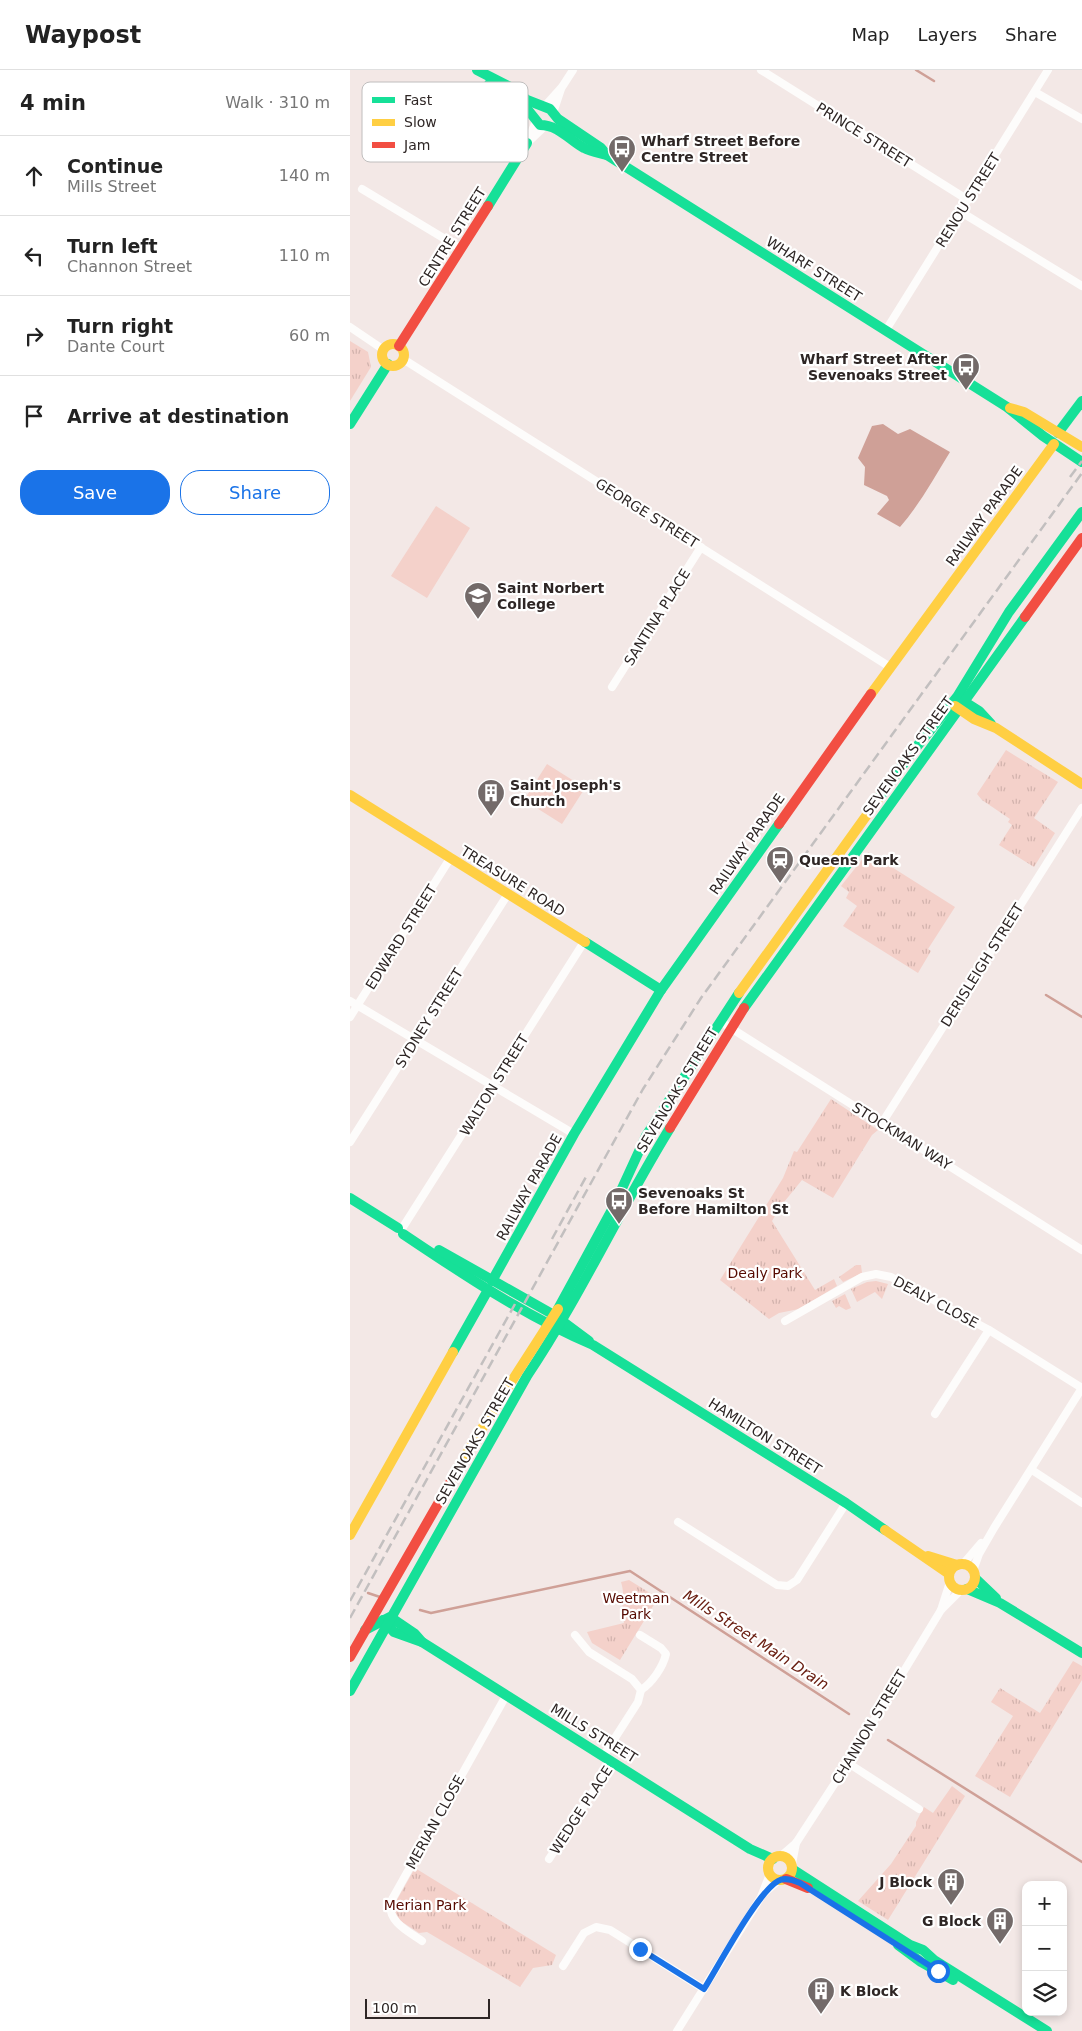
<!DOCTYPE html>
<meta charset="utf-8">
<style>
:root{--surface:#fff;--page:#f6f6f6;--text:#222;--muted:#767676;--line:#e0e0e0;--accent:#1a73e8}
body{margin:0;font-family:"DejaVu Sans",sans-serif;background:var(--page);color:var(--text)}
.controls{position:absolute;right:15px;bottom:15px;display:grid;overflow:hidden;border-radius:10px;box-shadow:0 2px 8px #0003}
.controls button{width:45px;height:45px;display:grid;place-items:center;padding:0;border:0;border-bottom:1px solid var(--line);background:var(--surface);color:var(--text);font:25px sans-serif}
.scale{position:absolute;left:15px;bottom:12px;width:125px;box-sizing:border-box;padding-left:5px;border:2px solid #2e2625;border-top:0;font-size:14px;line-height:18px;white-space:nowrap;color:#2e2625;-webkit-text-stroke:4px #fff;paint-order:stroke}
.stop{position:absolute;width:15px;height:15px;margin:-11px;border:4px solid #1a73e8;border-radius:50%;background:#fff}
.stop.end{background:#1a73e8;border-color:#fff;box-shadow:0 1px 5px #0008}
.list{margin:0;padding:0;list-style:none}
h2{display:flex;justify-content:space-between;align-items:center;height:65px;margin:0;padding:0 20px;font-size:21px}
h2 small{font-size:16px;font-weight:400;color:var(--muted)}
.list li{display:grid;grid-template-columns:32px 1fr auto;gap:15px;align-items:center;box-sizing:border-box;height:80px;padding:0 20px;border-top:1px solid var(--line)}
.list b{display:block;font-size:19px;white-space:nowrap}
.list p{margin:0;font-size:16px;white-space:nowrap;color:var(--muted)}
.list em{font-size:16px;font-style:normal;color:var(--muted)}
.actions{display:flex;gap:10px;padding:15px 20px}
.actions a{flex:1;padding:11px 0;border:1px solid var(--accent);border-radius:20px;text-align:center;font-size:18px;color:var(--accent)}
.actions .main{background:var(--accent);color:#fff}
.icon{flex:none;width:28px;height:28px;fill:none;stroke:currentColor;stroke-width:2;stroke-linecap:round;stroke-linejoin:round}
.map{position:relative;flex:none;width:732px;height:1961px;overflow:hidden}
header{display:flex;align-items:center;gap:30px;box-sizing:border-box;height:70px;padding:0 25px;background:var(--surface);border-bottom:1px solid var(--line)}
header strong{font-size:24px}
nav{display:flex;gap:28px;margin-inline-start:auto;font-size:18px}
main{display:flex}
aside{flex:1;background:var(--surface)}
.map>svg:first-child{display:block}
</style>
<header>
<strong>Waypost</strong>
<nav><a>Map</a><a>Layers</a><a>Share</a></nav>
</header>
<main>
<aside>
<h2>4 min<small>Walk · 310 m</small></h2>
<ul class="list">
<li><svg class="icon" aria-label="ahead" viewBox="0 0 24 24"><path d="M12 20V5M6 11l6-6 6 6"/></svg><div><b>Continue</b><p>Mills Street</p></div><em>140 m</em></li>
<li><svg class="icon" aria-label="left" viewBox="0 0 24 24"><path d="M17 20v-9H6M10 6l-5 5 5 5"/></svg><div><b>Turn left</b><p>Channon Street</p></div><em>110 m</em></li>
<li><svg class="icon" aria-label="right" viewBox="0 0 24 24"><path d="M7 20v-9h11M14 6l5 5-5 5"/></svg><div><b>Turn right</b><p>Dante Court</p></div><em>60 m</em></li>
<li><svg class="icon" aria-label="arrive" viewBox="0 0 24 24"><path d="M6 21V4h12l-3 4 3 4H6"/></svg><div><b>Arrive at destination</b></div></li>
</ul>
<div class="actions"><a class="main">Save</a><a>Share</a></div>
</aside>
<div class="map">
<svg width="732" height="1961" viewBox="0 0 732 1961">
<defs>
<pattern id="grass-tufts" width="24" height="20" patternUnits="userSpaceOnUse" patternTransform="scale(1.25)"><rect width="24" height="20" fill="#f4d1ca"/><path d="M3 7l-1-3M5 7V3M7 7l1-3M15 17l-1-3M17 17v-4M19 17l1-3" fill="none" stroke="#d2b3ad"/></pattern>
</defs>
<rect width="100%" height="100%" fill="#f3e8e6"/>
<g fill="url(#grass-tufts)">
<path d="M0,271L18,282L21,297L0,331Z"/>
<path d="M656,680L708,712L684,748L705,763L684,797L649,775L662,755L658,752L660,749L632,730L627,724Z"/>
<path d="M518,782L605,837L578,879L581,881L568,903L493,856L507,836L496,828L499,822L491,816Z"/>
<path d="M481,1029L528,1060L522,1065L483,1128L452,1110L430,1137L422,1151L465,1220L484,1209L487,1216L449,1239L429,1243L419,1249L370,1210L433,1108L444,1081L447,1082Z"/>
<path d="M506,1195H511L512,1203L493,1212L489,1207Z"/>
<path d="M526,1211L538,1214L532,1229L525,1222L507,1232L501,1219L517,1212Z"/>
<path d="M495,1224L501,1238L496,1240L489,1236L486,1238L482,1231Z"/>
<path d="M279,1510L308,1528L270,1590L242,1573L237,1562L274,1553C270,1536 276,1528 271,1512Z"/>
<path d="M723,1591L732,1596V1610L660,1727L625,1706L663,1646L641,1632L650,1618L690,1643Z"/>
<path d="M602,1716L615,1726L538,1850L508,1831L541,1794L566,1756V1752L574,1737L583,1743Z"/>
<path d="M65,1798L206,1885L202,1895L183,1898L170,1917L77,1862L69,1863L46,1848L44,1835Z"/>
</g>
<g fill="#f4d1ca">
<path d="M86,436L120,458L77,528L41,506Z"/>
<path d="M197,694L235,718L212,754L174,730Z"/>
</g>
<path fill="#cfa097" d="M533,354L548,364L560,359L600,382C584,408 570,434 550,457L527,444L539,430L537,426L514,415L515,397L508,388L522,356Z"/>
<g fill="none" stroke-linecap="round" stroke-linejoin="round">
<g stroke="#cfa097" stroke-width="2.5">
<path d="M566,0L584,11"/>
<path d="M696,925L732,947"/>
<path d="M18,1523L30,1527"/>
<path d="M70,1540L81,1543L280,1501L499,1644"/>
<path d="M538,1670L732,1792"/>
</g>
<g stroke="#fdfcfb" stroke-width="8">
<path d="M411,0L618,130"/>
<path d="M685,22L732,49"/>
<path d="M194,37L212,17L223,0"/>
<path d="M203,43L211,19"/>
<path d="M177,73L195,56"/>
<path d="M177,73L186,51"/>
<path d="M12,119L110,178"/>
<path d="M611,142L732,216"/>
<path d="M0,257L34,280"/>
<path d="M536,260L698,0"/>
<path d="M53,289L540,597"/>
<path d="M262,617L351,477"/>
<path d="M0,931L224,1064"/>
<path d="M0,947L101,787"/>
<path d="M376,955L732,1180"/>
<path d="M532,1053L732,738"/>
<path d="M0,1072L158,824"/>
<path d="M53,1157L234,872"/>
<path d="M435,1251L512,1207L526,1204L541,1207L639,1260L732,1318"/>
<path d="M585,1344L639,1260"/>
<path d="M682,1400L732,1433"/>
<path d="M328,1452L427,1515L438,1516L447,1510L496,1433"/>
<path d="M613,1494L631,1473"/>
<path d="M623,1501L629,1484L644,1458L732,1318"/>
<path d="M591,1540L611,1520"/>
<path d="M225,1565L239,1582L282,1609L291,1620L288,1632L254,1685"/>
<path d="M290,1565L311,1578L316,1584C313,1597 302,1613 291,1620"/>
<path d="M498,1693L569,1739"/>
<path d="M431,1786L446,1773L498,1693L591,1540L600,1512"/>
<path d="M199,1789L263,1691"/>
<path d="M442,1794L446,1773"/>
<path d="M412,1825L429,1810"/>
<path d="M72,1871C58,1861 39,1853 40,1833L157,1624"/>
<path d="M213,1896L234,1863L246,1857L260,1860L354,1919"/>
<path d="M327,1961L411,1827L420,1804"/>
</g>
<g stroke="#16e098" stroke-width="10">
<path d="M127,0L162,18L177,30L200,39L208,49L251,78L257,85L657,337L693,366L732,392"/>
<path d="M139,14L178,40L190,55C209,55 219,70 234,78C241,82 250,83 257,85"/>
<path d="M138,136L177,73"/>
<path d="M0,354L38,294"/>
<path d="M708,363L732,331"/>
<path d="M610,629L629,641L641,654"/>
<path d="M529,728L560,685L607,627L659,542L732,442"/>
<path d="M235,872L311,920"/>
<path d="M394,938L675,547"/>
<path d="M0,1128L48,1158"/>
<path d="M53,1164C114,1205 175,1246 243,1275L496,1433L535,1460"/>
<path d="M89,1180L204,1245L239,1271"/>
<path d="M142,1211L224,1064L311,920L429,754"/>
<path d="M208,1239L263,1138L296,1066L389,923"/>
<path d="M103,1282L138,1220"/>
<path d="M625,1508L646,1528"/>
<path d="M617,1519L650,1533L732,1583"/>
<path d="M33,1550L44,1562L72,1572"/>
<path d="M15,1560L40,1547L65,1564L72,1572L400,1779L423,1789"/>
<path d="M0,1621L177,1306C230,1227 270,1139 320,1058"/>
<path d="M442,1799L560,1875L573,1880L584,1890L697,1961"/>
<path d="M548,1875L571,1892L603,1910"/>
</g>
<g stroke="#ffcf43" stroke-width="10">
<circle cx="43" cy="285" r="11"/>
<path d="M660,338L674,342L732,377"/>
<path d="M521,624L704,374"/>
<path d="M605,636L624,649L646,658L732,714"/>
<path d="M0,725L235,872"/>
<path d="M389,923L529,728"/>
<path d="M108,1399C139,1344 175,1292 208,1239"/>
<path d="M535,1460L599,1504"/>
<path d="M0,1465L103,1282"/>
<path d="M578,1486L607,1495"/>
<circle cx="612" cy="1507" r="13"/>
<circle cx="430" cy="1798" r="12"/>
</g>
<g stroke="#f24e42" stroke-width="10">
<path d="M49,276L138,136"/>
<path d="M675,547L732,468"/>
<path d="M429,754L521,624"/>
<path d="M320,1058L394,938"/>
<path d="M0,1587L108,1399"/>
<path d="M436,1809L458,1818"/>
</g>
<g stroke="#c2bfbf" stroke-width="2.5" stroke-dasharray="10 5" stroke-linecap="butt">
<path d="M720,407L732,391"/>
<path d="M202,1169L237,1105"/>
<path d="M0,1531L165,1234"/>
<path d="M0,1548L293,1019L351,928L732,403"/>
</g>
</g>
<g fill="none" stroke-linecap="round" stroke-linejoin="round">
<path stroke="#1a73e8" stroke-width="6" d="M290,1879L354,1919C369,1895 407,1823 428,1811C435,1807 443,1810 450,1813L588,1901"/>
</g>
<defs>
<symbol id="bus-pin" viewBox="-11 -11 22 30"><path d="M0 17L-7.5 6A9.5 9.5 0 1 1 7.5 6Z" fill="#736a69" stroke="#fff"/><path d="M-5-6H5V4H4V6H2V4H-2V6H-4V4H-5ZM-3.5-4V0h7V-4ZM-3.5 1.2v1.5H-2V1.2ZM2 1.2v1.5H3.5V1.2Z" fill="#fff"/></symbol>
<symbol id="university-pin" viewBox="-11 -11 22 30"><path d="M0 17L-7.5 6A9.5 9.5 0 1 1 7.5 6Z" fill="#736a69" stroke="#fff"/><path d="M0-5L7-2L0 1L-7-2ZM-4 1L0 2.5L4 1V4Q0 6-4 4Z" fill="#fff"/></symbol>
<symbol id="building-pin" viewBox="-11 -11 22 30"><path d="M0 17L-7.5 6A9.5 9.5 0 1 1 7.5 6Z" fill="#736a69" stroke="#fff"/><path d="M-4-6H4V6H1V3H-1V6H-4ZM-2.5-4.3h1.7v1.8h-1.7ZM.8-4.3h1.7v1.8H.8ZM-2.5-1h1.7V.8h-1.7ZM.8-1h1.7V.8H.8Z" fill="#fff"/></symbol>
<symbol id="station-pin" viewBox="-11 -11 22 30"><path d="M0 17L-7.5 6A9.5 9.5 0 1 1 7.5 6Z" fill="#736a69" stroke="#fff"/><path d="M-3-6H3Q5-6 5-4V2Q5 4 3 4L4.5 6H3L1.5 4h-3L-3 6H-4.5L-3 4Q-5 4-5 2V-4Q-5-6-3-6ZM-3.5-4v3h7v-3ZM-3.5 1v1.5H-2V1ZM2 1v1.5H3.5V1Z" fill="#fff"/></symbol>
</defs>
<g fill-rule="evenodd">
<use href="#bus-pin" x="256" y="63" width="32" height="43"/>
<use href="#bus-pin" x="600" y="281" width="32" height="43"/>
<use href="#university-pin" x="112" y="510" width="32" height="43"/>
<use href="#building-pin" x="125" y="707" width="32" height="43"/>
<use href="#station-pin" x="414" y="774" width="32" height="43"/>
<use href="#bus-pin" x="253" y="1115" width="32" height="43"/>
<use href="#building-pin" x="585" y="1796" width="32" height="43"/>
<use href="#building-pin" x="634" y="1835" width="32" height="43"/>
<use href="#building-pin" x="455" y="1905" width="32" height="43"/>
</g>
<g text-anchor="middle" stroke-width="4.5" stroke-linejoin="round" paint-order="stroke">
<g font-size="14" fill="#2e2625" stroke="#fff">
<text transform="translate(514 65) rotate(32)" y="5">PRINCE STREET</text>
<text transform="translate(618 130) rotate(-58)" y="5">RENOU STREET</text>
<text transform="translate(102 167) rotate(-58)" y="5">CENTRE STREET</text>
<text transform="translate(464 199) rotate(32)" y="5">WHARF STREET</text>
<text transform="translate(297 443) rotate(32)" y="5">GEORGE STREET</text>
<text transform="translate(634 446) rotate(-54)" y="5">RAILWAY PARADE</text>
<text transform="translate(307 547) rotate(-58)" y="5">SANTINA PLACE</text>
<text transform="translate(558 686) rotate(-54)" y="5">SEVENOAKS STREET</text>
<text transform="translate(397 774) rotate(-55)" y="5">RAILWAY PARADE</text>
<text transform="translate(163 811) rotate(32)" y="5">TREASURE ROAD</text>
<text transform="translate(51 867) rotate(-58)" y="5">EDWARD STREET</text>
<text transform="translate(632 895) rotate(-58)" y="5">DERISLEIGH STREET</text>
<text transform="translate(79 948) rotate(-58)" y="5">SYDNEY STREET</text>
<text transform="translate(144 1015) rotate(-58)" y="5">WALTON STREET</text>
<text transform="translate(327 1020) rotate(-59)" y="5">SEVENOAKS STREET</text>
<text transform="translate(552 1066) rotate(32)" y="5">STOCKMAN WAY</text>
<text transform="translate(179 1117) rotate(-61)" y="5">RAILWAY PARADE</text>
<text transform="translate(586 1232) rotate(28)" y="5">DEALY CLOSE</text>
<text transform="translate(415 1366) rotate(32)" y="5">HAMILTON STREET</text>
<text transform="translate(125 1371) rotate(-60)" y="5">SEVENOAKS STREET</text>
<text transform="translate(519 1657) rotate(-59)" y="5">CHANNON STREET</text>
<text transform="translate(244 1663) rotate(32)" y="5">MILLS STREET</text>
<text transform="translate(231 1740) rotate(-57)" y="5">WEDGE PLACE</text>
<text transform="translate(85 1752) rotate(-61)" y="5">MERIAN CLOSE</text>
</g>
<g font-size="14" font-weight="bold" fill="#2e2625" stroke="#fff" text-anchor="start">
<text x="291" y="76">Wharf Street Before<tspan x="291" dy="16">Centre Street</tspan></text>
<text x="597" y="294" text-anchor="end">Wharf Street After<tspan x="597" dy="16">Sevenoaks Street</tspan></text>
<text x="147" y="523">Saint Norbert<tspan x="147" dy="16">College</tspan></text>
<text x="160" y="720">Saint Joseph's<tspan x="160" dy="16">Church</tspan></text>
<text x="449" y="795">Queens Park</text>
<text x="288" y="1128">Sevenoaks St<tspan x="288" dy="16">Before Hamilton St</tspan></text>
<text x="582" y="1817" text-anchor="end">J Block</text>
<text x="631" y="1856" text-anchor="end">G Block</text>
<text x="490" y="1926">K Block</text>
</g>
<g font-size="14" fill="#560a01" stroke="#fff">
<text x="415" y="1208">Dealy Park</text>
<text x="286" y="1533">Weetman<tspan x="286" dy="16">Park</tspan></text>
<text x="75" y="1840">Merian Park</text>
</g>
<g font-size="15" font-style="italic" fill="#6b2013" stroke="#fff">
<text transform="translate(406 1570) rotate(33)" y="5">Mills Street Main Drain</text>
</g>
</g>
<rect x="12" y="12" width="166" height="80" rx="8" fill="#fff" stroke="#c0bebe" stroke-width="1"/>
<rect x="22" y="27" width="23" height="6" fill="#16e098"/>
<rect x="22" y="49" width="23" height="7" fill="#ffcf43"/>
<rect x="22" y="72" width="23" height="6" fill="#f24e42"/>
<g font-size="14" fill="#2e2625">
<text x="54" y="35">Fast</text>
<text x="54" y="57">Slow</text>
<text x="54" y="80">Jam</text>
</g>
</svg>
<div class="controls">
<button>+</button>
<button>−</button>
<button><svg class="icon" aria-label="layers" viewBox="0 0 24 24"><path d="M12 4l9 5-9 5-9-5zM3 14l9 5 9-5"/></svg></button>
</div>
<div class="scale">100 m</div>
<div class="stop" style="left:588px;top:1901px"></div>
<div class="stop end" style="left:290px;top:1879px"></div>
</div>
</main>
